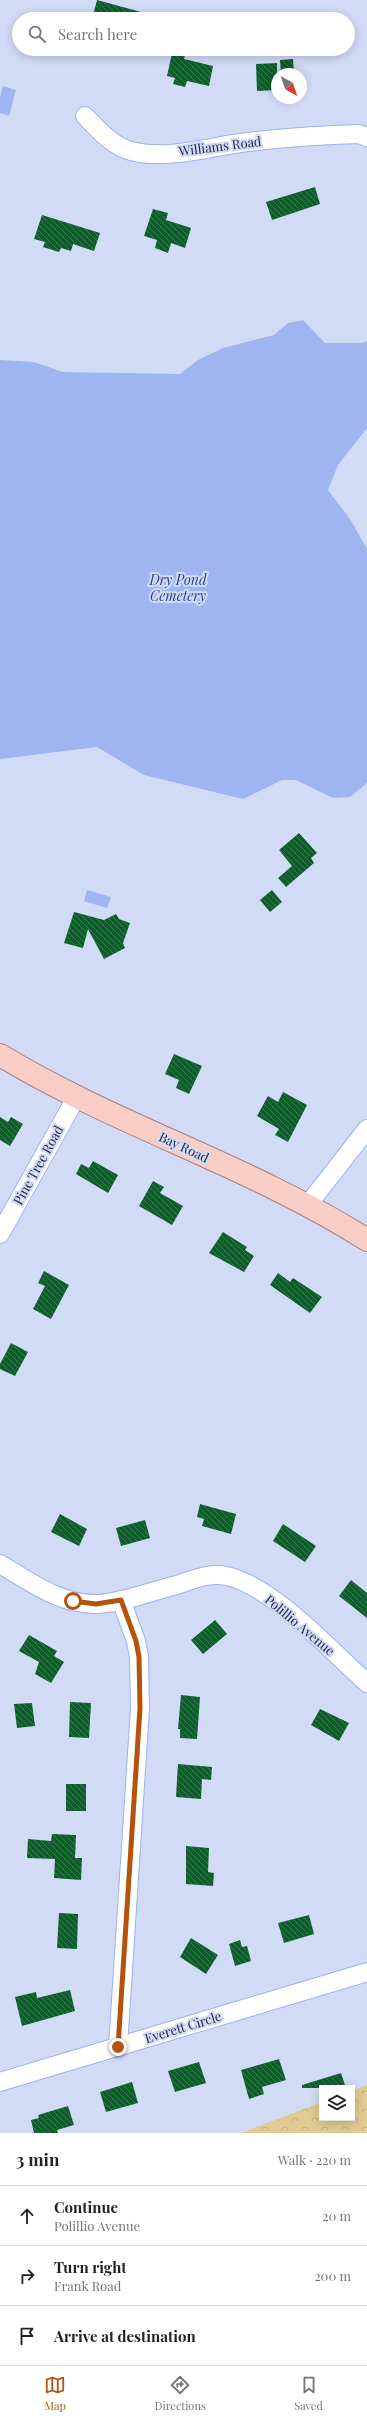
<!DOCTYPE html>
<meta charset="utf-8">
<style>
:root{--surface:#fff;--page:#f6f6f6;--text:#202124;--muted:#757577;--line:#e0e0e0;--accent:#b45309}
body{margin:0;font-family:"Playfair Display",serif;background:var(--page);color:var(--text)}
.controls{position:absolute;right:12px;bottom:12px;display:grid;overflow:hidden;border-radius:0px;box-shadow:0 2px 10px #0003}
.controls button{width:36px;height:36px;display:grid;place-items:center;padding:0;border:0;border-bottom:1px solid var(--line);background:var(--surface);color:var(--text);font:20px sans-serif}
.compass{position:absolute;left:271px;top:68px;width:36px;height:36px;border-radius:50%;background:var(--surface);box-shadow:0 2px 10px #0003;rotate:140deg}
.stop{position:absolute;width:12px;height:12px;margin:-9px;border:3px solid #b45309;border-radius:50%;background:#fff}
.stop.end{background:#b45309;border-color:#fff;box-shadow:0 1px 4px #0008}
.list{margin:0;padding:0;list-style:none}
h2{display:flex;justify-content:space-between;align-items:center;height:52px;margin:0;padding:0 16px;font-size:17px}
h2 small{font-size:13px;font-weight:400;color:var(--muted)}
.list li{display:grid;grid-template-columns:26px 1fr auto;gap:12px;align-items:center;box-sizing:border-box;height:60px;padding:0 16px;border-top:1px solid var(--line)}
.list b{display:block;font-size:15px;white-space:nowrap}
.list p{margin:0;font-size:13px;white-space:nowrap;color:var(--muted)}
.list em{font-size:13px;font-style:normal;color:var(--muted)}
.icon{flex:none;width:22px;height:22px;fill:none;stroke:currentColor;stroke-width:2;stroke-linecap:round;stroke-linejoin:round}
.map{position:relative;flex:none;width:367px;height:2133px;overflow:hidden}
.search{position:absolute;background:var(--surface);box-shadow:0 2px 10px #0003;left:12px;right:12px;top:12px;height:44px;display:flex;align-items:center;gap:10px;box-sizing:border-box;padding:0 14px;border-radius:22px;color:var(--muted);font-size:15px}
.sheet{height:232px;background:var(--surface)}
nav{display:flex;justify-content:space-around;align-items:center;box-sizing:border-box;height:56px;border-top:1px solid var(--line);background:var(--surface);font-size:11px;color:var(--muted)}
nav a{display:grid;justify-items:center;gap:2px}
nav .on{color:var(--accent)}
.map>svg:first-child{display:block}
</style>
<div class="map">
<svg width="367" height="2133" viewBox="0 0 367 2133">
<defs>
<pattern id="forest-crowns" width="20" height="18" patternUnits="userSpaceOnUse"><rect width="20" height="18" fill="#e1cb91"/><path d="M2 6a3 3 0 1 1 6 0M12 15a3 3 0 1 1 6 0" fill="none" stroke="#c1ae7e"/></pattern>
<pattern id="building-back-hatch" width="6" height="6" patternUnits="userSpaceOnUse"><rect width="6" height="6" fill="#0b5f29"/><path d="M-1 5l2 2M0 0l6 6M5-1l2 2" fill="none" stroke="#377750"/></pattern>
</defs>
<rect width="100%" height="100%" fill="#d1dbf6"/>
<path fill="url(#forest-crowns)" d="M367,2085V2133H241L322,2102V2118H352V2091Z"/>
<g fill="#9fb5f2">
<path d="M3,86L16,90L9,116L0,113V97Z"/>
<path d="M303,320L325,343H361L367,341V428L338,465L328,490L350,519L367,549V783L350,797L333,798L296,780H282L243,799L144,775L97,747L0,759V360L34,362L63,372L180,374L198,360L223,348L274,335L288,323Z"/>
<path d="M87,890L111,897L107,908L84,901Z"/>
</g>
<g fill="url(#building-back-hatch)">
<path d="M97,0L152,15V19H92Z"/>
<path d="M173,49L186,51L184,59L213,66L209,86L187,81L185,87L173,84L175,78L167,76Z"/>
<path d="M293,59L294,74H281L280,60Z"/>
<path d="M277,63V90L257,91L256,64Z"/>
<path d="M315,187L320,204L272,220L266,202Z"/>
<path d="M153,209L168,213L166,220L191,228L185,248L171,243L168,253L155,248L157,240L144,236Z"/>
<path d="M42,215L100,233L94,251L73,244L71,251L61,248L59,252L43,247L45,242L34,239Z"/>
<path d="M299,833L317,853L311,858L314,863L286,887L278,878L292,866L279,850Z"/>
<path d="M272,890L282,902L270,912L260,900Z"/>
<path d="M74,912L104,920L116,914L119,919L130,923L123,943L125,948L104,959L88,929L83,948L64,943Z"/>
<path d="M174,1054L202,1066L189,1094L176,1088L179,1080L165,1074Z"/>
<path d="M283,1092L307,1105L288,1142L275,1135L279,1129L257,1116L268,1096L278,1102Z"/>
<path d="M0,1117L8,1122L11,1117L23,1124L10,1146L0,1140Z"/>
<path d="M93,1161L118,1175L108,1193L76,1174L81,1164L89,1168Z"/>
<path d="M153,1181L164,1187L160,1193L183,1206L172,1225L139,1206Z"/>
<path d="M223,1232L247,1247L245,1250L254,1256L244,1272L209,1253Z"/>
<path d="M44,1271L69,1285L51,1319L33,1309L45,1286L38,1283Z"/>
<path d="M278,1273L290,1282L293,1278L322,1297L310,1313L270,1285Z"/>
<path d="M11,1343L28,1352L15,1376L0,1369V1364Z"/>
<path d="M200,1504L236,1514L231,1534L202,1526L204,1519L197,1517Z"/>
<path d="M60,1514L87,1529L79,1546L51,1532Z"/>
<path d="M145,1520L150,1538L121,1546L116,1528Z"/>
<path d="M283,1524L316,1546L305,1562L273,1541Z"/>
<path d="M351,1580L367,1593V1618L339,1596Z"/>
<path d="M215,1620L227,1634L203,1654L191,1640Z"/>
<path d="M29,1635L57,1651L54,1656L64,1662L51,1683L35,1674L39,1662L19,1651Z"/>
<path d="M181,1695L200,1697L197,1739L180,1738V1729H178Z"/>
<path d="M70,1702L91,1703L89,1738L69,1737Z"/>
<path d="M32,1703L35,1726L17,1728L14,1704Z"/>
<path d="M320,1709L349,1723L339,1741L311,1725Z"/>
<path d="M178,1764L212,1767L211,1780L202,1779L201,1799L176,1797Z"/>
<rect x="66" y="1784" width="20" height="27"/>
<path d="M52,1834L76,1835L75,1858H82L81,1880L54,1878L55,1859L27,1858L28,1839L51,1841Z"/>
<path d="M186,1846L209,1848L208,1872L214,1873L213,1886L186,1884Z"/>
<path d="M59,1913L78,1914L77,1949L57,1948Z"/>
<path d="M309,1915L314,1934L284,1943L278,1923Z"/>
<path d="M191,1938L218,1955L206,1974L180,1957Z"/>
<path d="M240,1940L242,1947L247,1946L251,1961L235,1966L229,1944Z"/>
<path d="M70,1990L75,2011L22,2026L15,1997L36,1992L37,1998Z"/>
<path d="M279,2059L286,2080L262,2087L264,2094L249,2099L241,2070Z"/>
<path d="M199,2062L206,2083L175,2092L168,2071Z"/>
<path d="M341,2073L346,2088H302V2085Z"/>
<path d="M132,2082L138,2103L106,2112L100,2092Z"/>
<path d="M68,2106L74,2125L57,2130L58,2133H34L31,2120L39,2118L38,2115Z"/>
</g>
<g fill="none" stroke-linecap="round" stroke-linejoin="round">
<defs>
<g id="minor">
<path d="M85,116C99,130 112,146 131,151C165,160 206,148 240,143C280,138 319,135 359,134L367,137"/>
<path d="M307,1206L367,1129"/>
<path d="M0,1234L77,1096"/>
<path d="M0,1564C30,1582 61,1605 97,1604C122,1603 149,1592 173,1586C190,1581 209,1572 226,1576C272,1585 332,1652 367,1683"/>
<path d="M118,2047L140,1708L139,1657L136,1641L121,1600"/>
<path d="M0,2082L367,1972"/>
</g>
<path id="major" d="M0,1055C117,1126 251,1166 367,1240"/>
</defs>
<use href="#minor" stroke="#9ab1f2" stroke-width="20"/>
<use href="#major" stroke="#a87e7f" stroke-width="24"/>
<use href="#minor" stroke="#fff" stroke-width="18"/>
<use href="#major" stroke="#f7cdc6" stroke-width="22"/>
</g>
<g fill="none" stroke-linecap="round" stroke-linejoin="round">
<path stroke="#b45309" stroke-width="5" d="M73,1601L96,1604L121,1600L136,1641L139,1657L140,1708L118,2047"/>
</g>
<g text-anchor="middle" stroke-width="4" stroke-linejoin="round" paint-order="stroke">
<g font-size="13" fill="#212943" stroke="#d1dbf6">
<text transform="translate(220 146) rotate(-7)" y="5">Williams Road</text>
<text transform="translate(184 1147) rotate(25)" y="5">Bay Road</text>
<text transform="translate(38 1165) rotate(-61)" y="5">Pine Tree Road</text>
<text transform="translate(300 1625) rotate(40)" y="5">Polillio Avenue</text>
<text transform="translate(183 2027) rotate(-17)" y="5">Everett Circle</text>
</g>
<g font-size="14" font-style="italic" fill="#2a3d93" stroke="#d1dbf6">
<text x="178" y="585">Dry Pond<tspan x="178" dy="16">Cemetery</tspan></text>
</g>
</g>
</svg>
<div class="controls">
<button><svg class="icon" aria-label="layers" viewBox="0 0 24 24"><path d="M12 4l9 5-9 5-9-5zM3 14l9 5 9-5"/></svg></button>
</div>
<svg class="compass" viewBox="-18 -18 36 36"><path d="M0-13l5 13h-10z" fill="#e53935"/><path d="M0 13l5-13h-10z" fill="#757577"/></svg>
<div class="stop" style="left:73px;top:1601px"></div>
<div class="stop end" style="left:118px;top:2047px"></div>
<div class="search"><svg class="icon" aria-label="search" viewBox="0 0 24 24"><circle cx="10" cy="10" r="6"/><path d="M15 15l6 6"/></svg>Search here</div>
</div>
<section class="sheet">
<h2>3 min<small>Walk · 220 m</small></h2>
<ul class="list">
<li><svg class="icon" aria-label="ahead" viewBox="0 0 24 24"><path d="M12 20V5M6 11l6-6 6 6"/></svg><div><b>Continue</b><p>Polillio Avenue</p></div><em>20 m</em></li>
<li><svg class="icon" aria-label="right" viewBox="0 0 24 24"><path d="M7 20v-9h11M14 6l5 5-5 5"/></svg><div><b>Turn right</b><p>Frank Road</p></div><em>200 m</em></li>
<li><svg class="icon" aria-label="arrive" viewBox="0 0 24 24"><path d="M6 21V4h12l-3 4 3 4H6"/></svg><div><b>Arrive at destination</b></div></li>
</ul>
</section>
<nav>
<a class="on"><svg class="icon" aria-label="map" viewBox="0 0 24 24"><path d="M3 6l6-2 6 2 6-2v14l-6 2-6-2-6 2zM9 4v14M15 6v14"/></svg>Map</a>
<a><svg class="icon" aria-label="directions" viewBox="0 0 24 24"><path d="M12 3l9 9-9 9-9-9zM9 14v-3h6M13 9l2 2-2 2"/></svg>Directions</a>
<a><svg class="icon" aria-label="saved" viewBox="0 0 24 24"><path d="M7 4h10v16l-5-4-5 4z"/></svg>Saved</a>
</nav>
